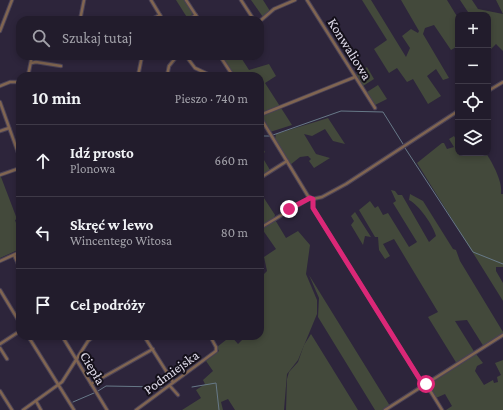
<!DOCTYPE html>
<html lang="pl">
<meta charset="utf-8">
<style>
:root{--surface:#221c2c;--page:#2a2534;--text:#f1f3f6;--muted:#a2a1a9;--line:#3f3a48}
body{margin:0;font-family:"Crimson Pro",serif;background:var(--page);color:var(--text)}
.controls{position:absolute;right:12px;top:12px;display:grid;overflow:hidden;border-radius:8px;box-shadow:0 2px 6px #0003}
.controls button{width:36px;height:36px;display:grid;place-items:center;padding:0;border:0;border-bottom:1px solid var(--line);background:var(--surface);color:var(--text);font:20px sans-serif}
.stop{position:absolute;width:12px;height:12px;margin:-9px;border:3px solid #db2777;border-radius:50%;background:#fff}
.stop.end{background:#db2777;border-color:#fff;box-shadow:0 1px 4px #0008}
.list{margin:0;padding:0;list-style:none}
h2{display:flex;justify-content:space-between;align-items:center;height:52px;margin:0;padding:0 16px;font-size:17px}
h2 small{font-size:13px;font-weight:400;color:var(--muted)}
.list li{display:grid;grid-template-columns:26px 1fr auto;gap:12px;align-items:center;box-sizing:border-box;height:72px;padding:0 16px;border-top:1px solid var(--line)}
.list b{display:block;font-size:15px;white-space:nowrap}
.list p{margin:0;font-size:13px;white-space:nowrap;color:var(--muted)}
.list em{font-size:13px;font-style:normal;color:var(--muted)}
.icon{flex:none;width:22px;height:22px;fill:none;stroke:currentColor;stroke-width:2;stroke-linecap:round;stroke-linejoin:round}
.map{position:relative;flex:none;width:503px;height:410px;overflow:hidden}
.search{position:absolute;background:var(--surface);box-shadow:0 2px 6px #0003;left:16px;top:16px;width:248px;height:44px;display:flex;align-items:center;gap:10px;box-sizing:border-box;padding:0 14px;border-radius:12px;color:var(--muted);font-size:15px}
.panel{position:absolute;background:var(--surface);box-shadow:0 2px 6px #0003;left:16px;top:72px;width:248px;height:268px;border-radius:12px}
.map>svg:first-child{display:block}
</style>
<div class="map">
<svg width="503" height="410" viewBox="0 0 503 410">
<rect width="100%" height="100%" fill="#2d253b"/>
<g fill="#43493b">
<path d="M176,0H186L194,12L188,19Z"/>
<path d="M251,0H263L270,11L263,17Z"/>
<path d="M362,0H371L406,57L410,48L402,36L411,29L418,33L419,31L401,0H447L458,18V46L451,50L434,25L425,28L423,34L449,78L443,80L436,69L427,76L441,96L428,104L413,79L407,82L397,68L389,73L374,49L387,40Z"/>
<path d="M460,0H472L478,9L503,14L496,0H503V51L496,44L491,49L488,44V15H470Z"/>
<path d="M221,56H240L249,70L269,64L276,76L265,83L292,125L270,132L260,115V76H234Z"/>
<path d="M367,67L374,79L363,86L356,74Z"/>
<path d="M378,85L387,99L375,105L367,92Z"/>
<path d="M328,118L345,144L333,141L325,129L312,136L304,134L316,154L330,158L314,168L309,161L311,159L308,156L300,157L290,165L275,139L276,134Z"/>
<path d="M454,136L458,143V153H486C493,164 503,182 501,194H503V267H496V271L503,283V301L417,163L442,143H444L447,149L454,147L449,139Z"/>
<path d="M260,144L265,152L261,155L270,170L260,177Z"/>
<path d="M0,177H1L17,219L15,220L20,235V249L0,258Z"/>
<path d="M391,190L395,191L398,195H402L429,242L436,236C433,225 419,205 409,200L410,194L423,201L453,249L456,250L460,261L503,332V335L484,347L467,320L455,321L475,353L457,364L428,317L438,312L394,239L383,244L390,256L385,259L379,250L378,237H375L359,210L370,201L375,208L378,206L383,215L388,213L409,247L417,242L393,203L396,201Z"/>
<path d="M260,192L275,215L274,218L286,238L298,231L310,245L306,274L317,300V314L298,360L287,374L284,410H235L228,399L221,402L223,410H182L201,398L196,390L205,384L203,380L213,371L206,361L219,351L217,347L231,336L238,344L246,336H260V278L267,271L264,257L276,249L260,226Z"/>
<path d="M355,212L371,237L365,236L363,245L351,225L354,221L351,216Z"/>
<path d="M309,275L390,406L383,410H375L318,317L319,298Z"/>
<path d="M311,334L358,410H286L287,379L289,372L298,362L304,345Z"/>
<path d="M476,354L483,363L477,366L475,371L484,385L493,380L494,383L498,382L497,377L501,375L495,363L503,360V410H446L452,406L445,394L436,398L428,385Z"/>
</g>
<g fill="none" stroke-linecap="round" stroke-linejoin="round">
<g stroke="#677988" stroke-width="1">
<path d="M273,135L341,111L383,112L403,144"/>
<path d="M260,136H270"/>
<path d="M405,148L473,252L503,264"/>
<path d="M192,387L216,383L219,410"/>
<path d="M98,391L106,386L162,387"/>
<path d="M73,402L94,393"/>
</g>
<defs>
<g id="minor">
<path d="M151,0L163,20"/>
<path d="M186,0L199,20"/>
<path d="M241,0L254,20"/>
<path d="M307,0L375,108"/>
<path d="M80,20L84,0"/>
<path d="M150,20L160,15"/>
<path d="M188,20L196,15"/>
<path d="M260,21L274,9L295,0"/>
<path d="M0,31L12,0"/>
<path d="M186,56L195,68L212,76"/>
<path d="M220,56L233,76"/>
<path d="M31,63L36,62L61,66"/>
<path d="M28,76L32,56"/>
<path d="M138,76L142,56"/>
<path d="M167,76L169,66L177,56"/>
<path d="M0,86L10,82H20"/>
<path d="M488,91L503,82"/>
<path d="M0,102L20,158"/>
<path d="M260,115L355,77"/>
<path d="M260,117L308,196L313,199"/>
<path d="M0,131L9,128"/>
<path d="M0,175L20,168"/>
<path d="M260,178L287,161"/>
<path d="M313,199V208L424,386"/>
<path d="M313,199L322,197L346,184L458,111"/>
<path d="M260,228L310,198"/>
<path d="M14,255L20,268"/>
<path d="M0,261L20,252"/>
<path d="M0,290L20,323"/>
<path d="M28,336L74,410"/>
<path d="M62,336L107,410"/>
<path d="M144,336L173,382"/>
<path d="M0,344L20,331"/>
<path d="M0,348L7,359"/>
<path d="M91,384L153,349"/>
<path d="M426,384L442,410"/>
<path d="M170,386L178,395"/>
<path d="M0,391L12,410"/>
<path d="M36,401L41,410"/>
<path d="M23,410L62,382L88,341L94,336"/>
<path d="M136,410L216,351V347L210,336"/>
<path d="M385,410L503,335"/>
</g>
</defs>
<use href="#minor" stroke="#4a4257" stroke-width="4.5"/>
<use href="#minor" stroke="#806551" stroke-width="2.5"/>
</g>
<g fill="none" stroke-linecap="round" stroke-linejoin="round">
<path stroke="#db2777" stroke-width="5" d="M289,209L310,198L313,199V208L424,386L426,384"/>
</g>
<g text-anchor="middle" stroke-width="4" stroke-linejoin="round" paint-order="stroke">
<g font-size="14" fill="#e0dceb" stroke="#14101a">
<text transform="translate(350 49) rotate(58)" y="5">Konwaliowa</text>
<text transform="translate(93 368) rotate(59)" y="5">Ciepła</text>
<text transform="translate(171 372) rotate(-36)" y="5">Podmiejska</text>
</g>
</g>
</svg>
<div class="controls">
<button>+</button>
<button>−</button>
<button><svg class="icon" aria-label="locate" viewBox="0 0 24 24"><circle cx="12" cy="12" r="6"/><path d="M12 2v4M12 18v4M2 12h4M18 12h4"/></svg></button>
<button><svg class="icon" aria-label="layers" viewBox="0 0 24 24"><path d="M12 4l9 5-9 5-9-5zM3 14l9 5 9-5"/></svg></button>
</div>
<div class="stop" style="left:426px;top:384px"></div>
<div class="stop end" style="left:289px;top:209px"></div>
<div class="search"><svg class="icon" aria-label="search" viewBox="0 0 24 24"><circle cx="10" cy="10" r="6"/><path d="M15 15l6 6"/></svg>Szukaj tutaj</div>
<section class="panel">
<h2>10 min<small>Pieszo · 740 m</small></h2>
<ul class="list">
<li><svg class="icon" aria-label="ahead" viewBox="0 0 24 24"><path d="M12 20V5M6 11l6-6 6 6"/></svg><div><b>Idź prosto</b><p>Plonowa</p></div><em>660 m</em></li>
<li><svg class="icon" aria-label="left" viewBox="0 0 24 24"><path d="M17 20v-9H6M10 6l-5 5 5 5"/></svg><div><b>Skręć w lewo</b><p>Wincentego Witosa</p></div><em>80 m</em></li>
<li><svg class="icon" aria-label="arrive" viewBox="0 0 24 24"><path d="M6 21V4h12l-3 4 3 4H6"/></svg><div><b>Cel podróży</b></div></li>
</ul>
</section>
</div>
